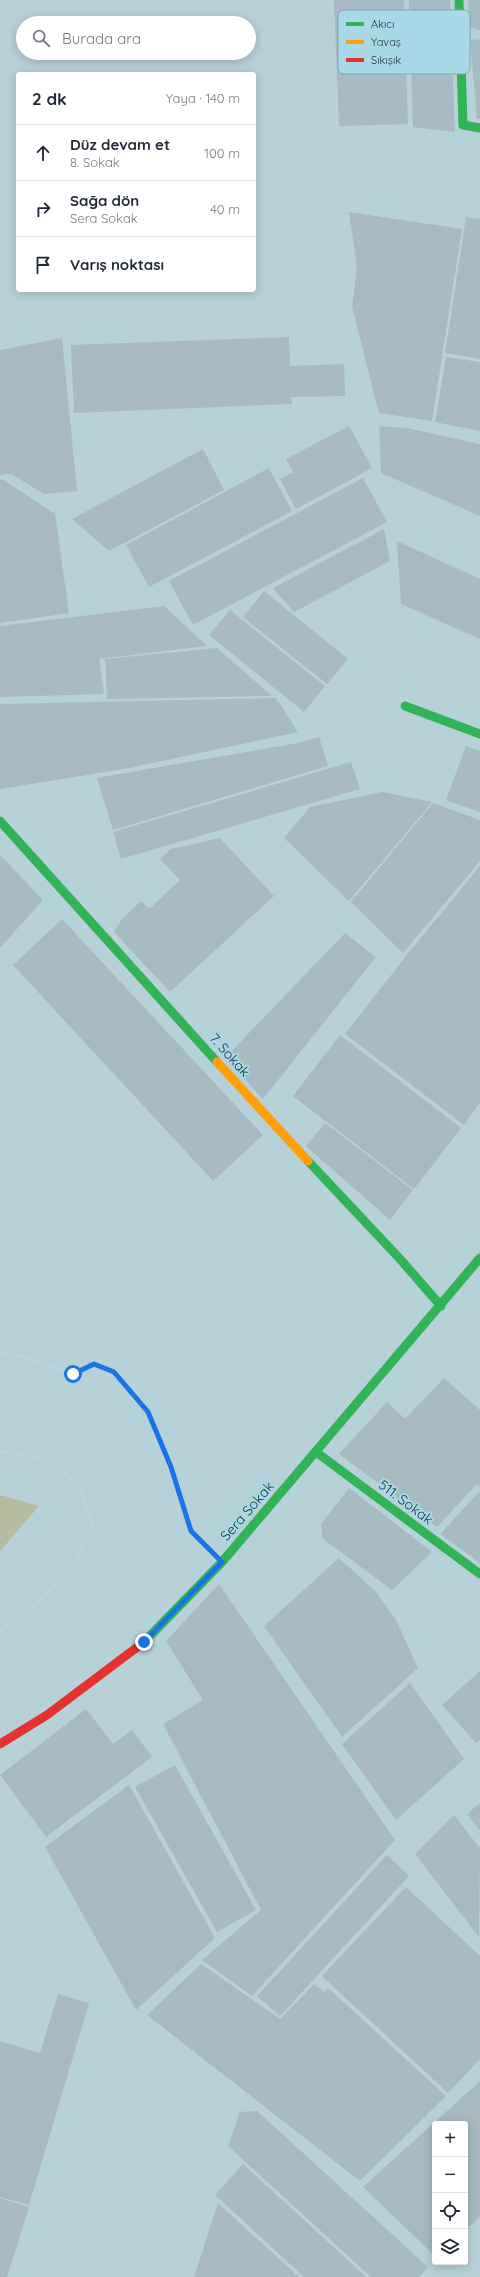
<!DOCTYPE html>
<html lang="tr">
<meta charset="utf-8">
<style>
:root{--surface:#fff;--page:#f6f6f7;--text:#1f2937;--muted:#747a83;--line:#e0e1e3}
body{margin:0;font-family:Quicksand,sans-serif;background:var(--page);color:var(--text)}
.controls{position:absolute;right:12px;bottom:12px;display:grid;overflow:hidden;border-radius:4px;box-shadow:0 2px 10px #0003}
.controls button{width:36px;height:36px;display:grid;place-items:center;padding:0;border:0;border-bottom:1px solid var(--line);background:var(--surface);color:var(--text);font:20px sans-serif}
.stop{position:absolute;width:12px;height:12px;margin:-9px;border:3px solid #1a73e8;border-radius:50%;background:#fff}
.stop.end{background:#1a73e8;border-color:#fff;box-shadow:0 1px 4px #0008}
.list{margin:0;padding:0;list-style:none}
h2{display:flex;justify-content:space-between;align-items:center;height:52px;margin:0;padding:0 16px;font-size:17px}
h2 small{font-size:13px;font-weight:400;color:var(--muted)}
.list li{display:grid;grid-template-columns:26px 1fr auto;gap:12px;align-items:center;box-sizing:border-box;height:56px;padding:0 16px;border-top:1px solid var(--line)}
.list b{display:block;font-size:15px;white-space:nowrap}
.list p{margin:0;font-size:13px;white-space:nowrap;color:var(--muted)}
.list em{font-size:13px;font-style:normal;color:var(--muted)}
.icon{flex:none;width:22px;height:22px;fill:none;stroke:currentColor;stroke-width:2;stroke-linecap:round;stroke-linejoin:round}
.map{position:relative;flex:none;width:480px;height:2277px;overflow:hidden}
.search{position:absolute;background:var(--surface);box-shadow:0 2px 10px #0003;left:16px;top:16px;width:240px;height:44px;display:flex;align-items:center;gap:10px;box-sizing:border-box;padding:0 14px;border-radius:22px;color:var(--muted);font-size:15px}
.panel{position:absolute;background:var(--surface);box-shadow:0 2px 10px #0003;left:16px;top:72px;width:240px;height:220px;border-radius:4px}
.map>svg:first-child{display:block}
</style>
<div class="map">
<svg width="480" height="2277" viewBox="0 0 480 2277">
<rect width="100%" height="100%" fill="#b7d1d9"/>
<path fill="#b5bca0" d="M0,1495L39,1506L0,1551Z"/>
<g fill="#a7bac2">
<path d="M334,0H404L408,124L339,126Z"/>
<path d="M409,0H450L455,132L413,127Z"/>
<path d="M469,0H480V30L467,27Z"/>
<path d="M470,39L480,40V119H477Z"/>
<path d="M349,212L462,229L432,421L379,413L352,307L357,268Z"/>
<path d="M466,217L480,219V359L445,353Z"/>
<path d="M289,337L290,366L344,364L345,396L291,397L292,404L74,413L71,345Z"/>
<path d="M62,338L77,491L44,494L11,474L0,475V350Z"/>
<path d="M446,357L480,362V431L435,422Z"/>
<path d="M349,426L372,468L296,509L280,479L293,472L286,459Z"/>
<path d="M379,426L407,428L480,444V516L381,473Z"/>
<path d="M203,449L224,490L109,551L72,519Z"/>
<path d="M269,468L292,511L149,587L126,545Z"/>
<path d="M363,478L387,522L193,625L169,581Z"/>
<path d="M2,479L55,514L69,613L0,623V480Z"/>
<path d="M384,529L390,561L294,612L273,588Z"/>
<path d="M397,541L480,579V639L401,604Z"/>
<path d="M264,591L348,659L327,684L243,617Z"/>
<path d="M164,606L207,646L99,659L104,694L0,697V626Z"/>
<path d="M230,610L325,686L304,712L209,635Z"/>
<path d="M217,648L272,696L107,699L105,659Z"/>
<path d="M276,698L298,732L124,769L0,789V704Z"/>
<path d="M319,737L328,766L113,830L97,778L298,743Z"/>
<path d="M466,746L480,751V812L446,800Z"/>
<path d="M351,762L360,789L121,859L113,832Z"/>
<path d="M382,792L432,802L349,901L284,838L310,807Z"/>
<path d="M433,803L480,820V861L403,953L351,902Z"/>
<path d="M220,838L274,896L170,992L114,932L122,919L141,901L149,909L180,880L160,859L171,849Z"/>
<path d="M0,855L43,900L0,948Z"/>
<path d="M480,866V1103L464,1125L345,1034L410,951Z"/>
<path d="M62,919L263,1135L213,1181L13,965Z"/>
<path d="M345,933L376,957L263,1099L225,1058Z"/>
<path d="M340,1035L461,1128L414,1189L293,1096Z"/>
<path d="M325,1123L413,1190L390,1220L306,1146Z"/>
<path d="M444,1378L480,1410V1487L477,1484L437,1527L339,1454L387,1402L405,1419Z"/>
<path d="M349,1488L432,1552L392,1590L322,1538L321,1524Z"/>
<path d="M480,1491V1563L440,1534Z"/>
<path d="M339,1558L376,1592L396,1620L418,1668L342,1737L264,1626Z"/>
<path d="M219,1584L395,1840L252,1996L202,1960L261,1910L163,1724L203,1700L166,1641Z"/>
<path d="M480,1671V1740L476,1743L442,1705Z"/>
<path d="M410,1683L464,1759L396,1820L342,1744Z"/>
<path d="M86,1709L113,1744L132,1730L152,1757L46,1837L0,1775Z"/>
<path d="M175,1765L256,1910L217,1932L135,1787Z"/>
<path d="M129,1785L215,1938L136,2010L45,1847Z"/>
<path d="M480,1803V1831L467,1814Z"/>
<path d="M454,1815L480,1848L479,1937L415,1854Z"/>
<path d="M387,1855L409,1876L280,2016L257,1996Z"/>
<path d="M406,1887L480,1956V2059L448,2093L322,1976Z"/>
<path d="M201,1964L280,2019L314,1984L325,1992L328,1988L446,2096L360,2181L147,2015Z"/>
<path d="M58,1994L89,2003L29,2205L0,2197V2041L40,2053Z"/>
<path d="M480,2081V2217L465,2230V2124H435V2256L363,2187Z"/>
<path d="M257,2111L428,2267L419,2277H371L228,2146L240,2112Z"/>
<path d="M243,2164L366,2277H304L215,2195Z"/>
<path d="M0,2198L29,2207L7,2277H0Z"/>
<path d="M218,2203L299,2277H194Z"/>
</g>
<g fill="none" stroke-linecap="round" stroke-linejoin="round">
<g stroke="#cbd3d5" stroke-width="2.5" stroke-dasharray="2 2" stroke-linecap="butt">
<path d="M0,1353L22,1356L73,1374L94,1364L114,1371L148,1412L171,1467L191,1531L209,1548"/>
<path d="M0,1451L38,1458L77,1481L92,1523L77,1561L39,1602L0,1632"/>
</g>
<g stroke="#30b455" stroke-width="9">
<path d="M459,0L463,125L480,128"/>
<path d="M405,706L480,734"/>
<path d="M0,821L217,1062"/>
<path d="M308,1161L401,1260L441,1306"/>
<path d="M316,1452L480,1574"/>
<path d="M144,1642L222,1562L480,1258"/>
</g>
<path stroke="#ff9f0a" stroke-width="9" d="M217,1062L308,1161"/>
<path stroke="#e5322d" stroke-width="9" d="M0,1744L47,1715L144,1642"/>
</g>
<g fill="none" stroke-linecap="round" stroke-linejoin="round">
<path stroke="#1a73e8" stroke-width="5" d="M73,1374L94,1364L114,1372L148,1412L171,1467L191,1531L222,1562L144,1642"/>
</g>
<g text-anchor="middle" stroke-width="4" stroke-linejoin="round" paint-order="stroke">
<g font-size="14" fill="#1d3036" stroke="#a9d8e7">
<text transform="translate(230 1055) rotate(48)" y="5">7. Sokak</text>
<text transform="translate(406 1502) rotate(37)" y="5">511. Sokak</text>
<text transform="translate(247 1511) rotate(-49)" y="5">Sera Sokak</text>
</g>
</g>
<rect x="338" y="10" width="132" height="64" rx="6" fill="#a9d8e7" stroke="#7fa6b2" stroke-width="1"/>
<rect x="346" y="22" width="18" height="4" fill="#30b455"/>
<rect x="346" y="40" width="18" height="4" fill="#ff9f0a"/>
<rect x="346" y="58" width="18" height="4" fill="#e5322d"/>
<g font-size="11" fill="#1d3036">
<text x="371" y="28">Akıcı</text>
<text x="371" y="46">Yavaş</text>
<text x="371" y="64">Sıkışık</text>
</g>
</svg>
<div class="controls">
<button>+</button>
<button>−</button>
<button><svg class="icon" aria-label="locate" viewBox="0 0 24 24"><circle cx="12" cy="12" r="6"/><path d="M12 2v4M12 18v4M2 12h4M18 12h4"/></svg></button>
<button><svg class="icon" aria-label="layers" viewBox="0 0 24 24"><path d="M12 4l9 5-9 5-9-5zM3 14l9 5 9-5"/></svg></button>
</div>
<div class="stop" style="left:73px;top:1374px"></div>
<div class="stop end" style="left:144px;top:1642px"></div>
<div class="search"><svg class="icon" aria-label="search" viewBox="0 0 24 24"><circle cx="10" cy="10" r="6"/><path d="M15 15l6 6"/></svg>Burada ara</div>
<section class="panel">
<h2>2 dk<small>Yaya · 140 m</small></h2>
<ul class="list">
<li><svg class="icon" aria-label="ahead" viewBox="0 0 24 24"><path d="M12 20V5M6 11l6-6 6 6"/></svg><div><b>Düz devam et</b><p>8. Sokak</p></div><em>100 m</em></li>
<li><svg class="icon" aria-label="right" viewBox="0 0 24 24"><path d="M7 20v-9h11M14 6l5 5-5 5"/></svg><div><b>Sağa dön</b><p>Sera Sokak</p></div><em>40 m</em></li>
<li><svg class="icon" aria-label="arrive" viewBox="0 0 24 24"><path d="M6 21V4h12l-3 4 3 4H6"/></svg><div><b>Varış noktası</b></div></li>
</ul>
</section>
</div>
